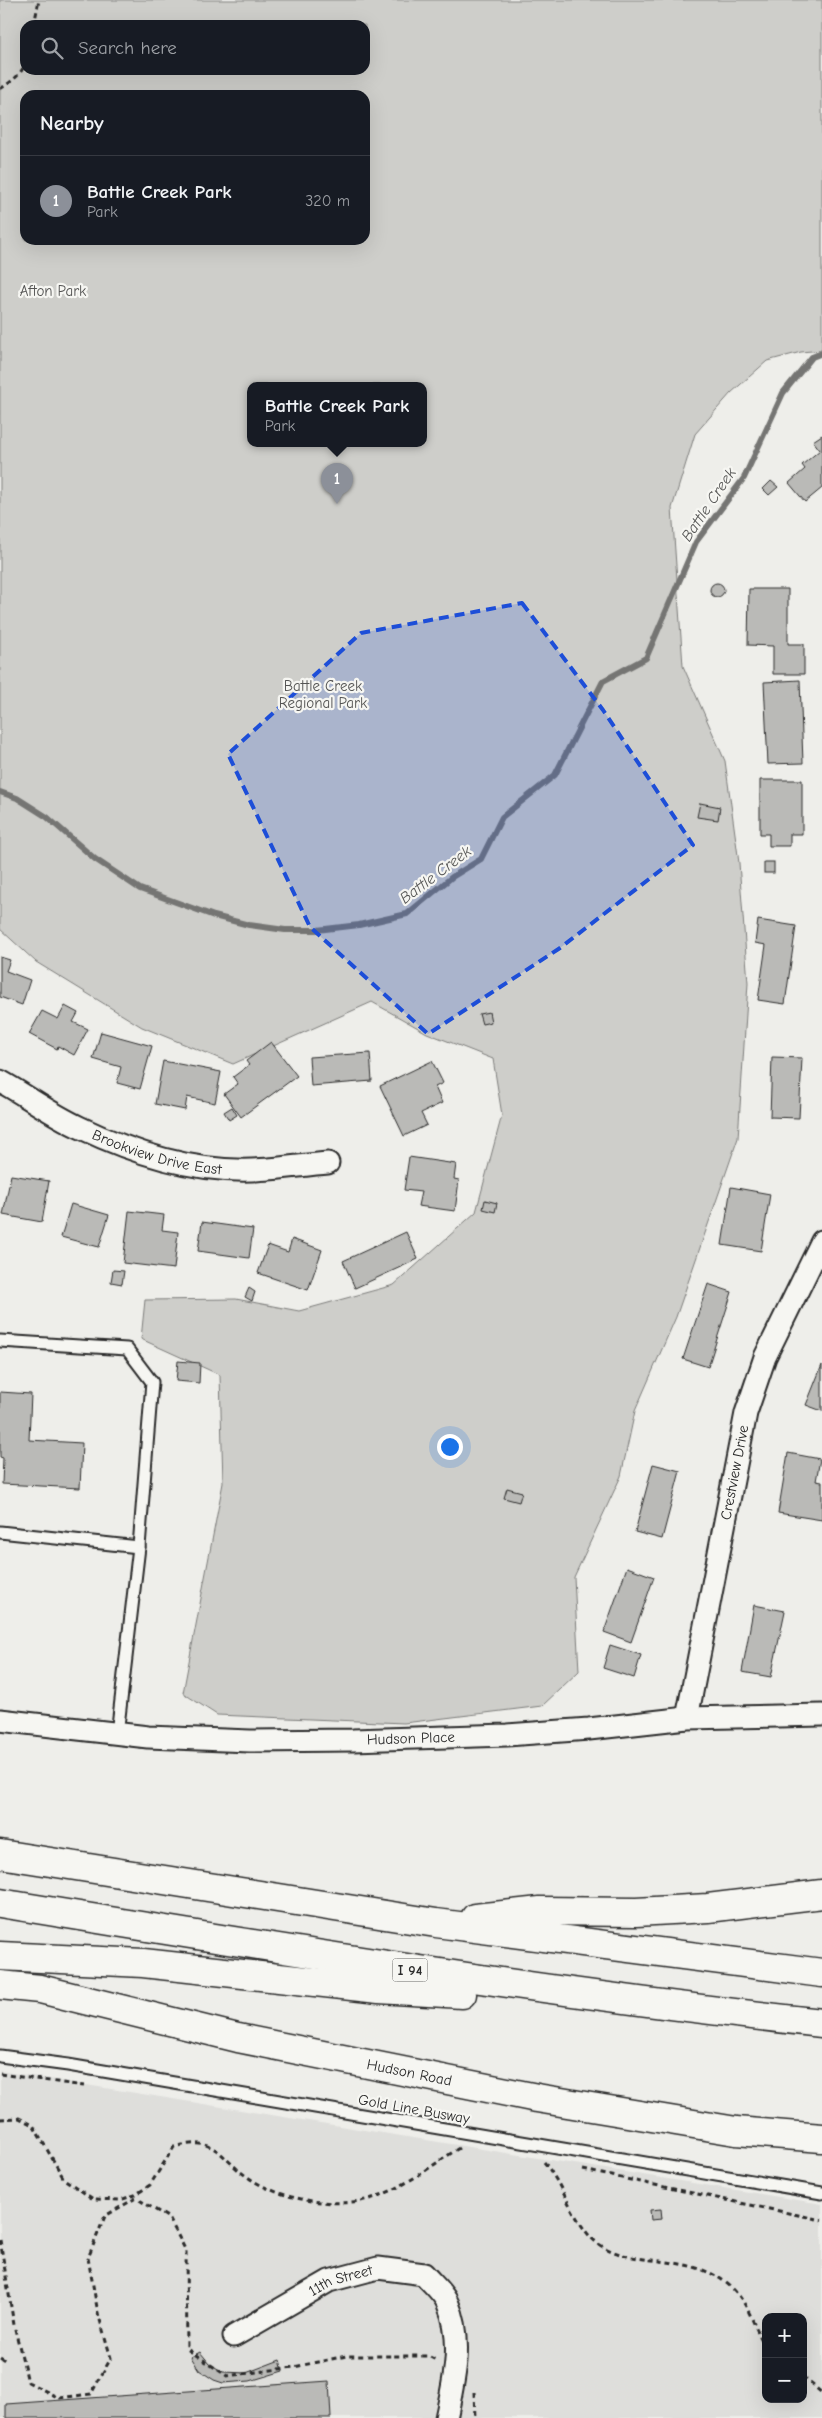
<!DOCTYPE html>
<meta charset="utf-8">
<style>
:root{--surface:#171b24;--page:#20242c;--text:#f1f3f6;--muted:#9ea1a6;--line:#363941;--accent:#8c9099}
body{margin:0;font-family:"Comic Neue",sans-serif;background:var(--page);color:var(--text)}
.controls{position:absolute;right:15px;bottom:15px;display:grid;overflow:hidden;border-radius:10px;box-shadow:0 5px 20px #0002}
.controls button{width:45px;height:45px;display:grid;place-items:center;padding:0;border:0;border-bottom:1px solid var(--line);background:var(--surface);color:var(--text);font:25px sans-serif}
.you{position:absolute;left:449px;top:1446px;width:18px;height:18px;margin:-12px;border:4px solid #fff;border-radius:50%;background:#1a73e8;box-shadow:0 0 0 8px #1a73e833}
.badge{display:grid;place-items:center;width:32px;height:32px;border-radius:50%;background:var(--accent);color:#fff;font-size:16px;font-weight:700}
.pin{position:absolute;translate:-50% -41px;filter:drop-shadow(0 1px 2px #0008)}
.pin::after{content:'';position:absolute;top:26px;width:18px;height:15px;background:inherit;clip-path:polygon(0 0,100% 0,50% 100%)}
.popup{position:absolute;left:247px;top:382px;width:180px;height:65px;box-sizing:border-box;display:grid;place-content:center;border-radius:10px;background:var(--surface);filter:drop-shadow(0 1px 4px #0005);font-size:16px;white-space:nowrap;color:var(--muted)}
.popup b{font-size:19px;color:var(--text)}
.popup::after{content:'';position:absolute;left:50%;top:100%;margin-left:-10px;border:10px solid transparent;border-top-color:var(--surface)}
.list{margin:0;padding:0;list-style:none}
h2{display:flex;justify-content:space-between;align-items:center;height:65px;margin:0;padding:0 20px;font-size:21px}
h2 small{font-size:16px;font-weight:400;color:var(--muted)}
.list li{display:grid;grid-template-columns:32px 1fr auto;gap:15px;align-items:center;box-sizing:border-box;height:90px;padding:0 20px;border-top:1px solid var(--line)}
.list b{display:block;font-size:19px;white-space:nowrap}
.list p{margin:0;font-size:16px;white-space:nowrap;color:var(--muted)}
.list em{font-size:16px;font-style:normal;color:var(--muted)}
.icon{flex:none;width:28px;height:28px;fill:none;stroke:currentColor;stroke-width:2;stroke-linecap:round;stroke-linejoin:round}
.map{position:relative;flex:none;width:822px;height:2418px;overflow:hidden}
.search{position:absolute;background:var(--surface);box-shadow:0 5px 20px #0002;left:20px;top:20px;width:350px;height:55px;display:flex;align-items:center;gap:12px;box-sizing:border-box;padding:0 18px;border-radius:15px;color:var(--muted);font-size:19px}
.panel{position:absolute;background:var(--surface);box-shadow:0 5px 20px #0002;left:20px;top:90px;width:350px;height:155px;border-radius:15px}
.map>svg:first-child{display:block}
</style>
<div class="map">
<svg width="822" height="2418" viewBox="0 0 822 2418">
<rect width="100%" height="100%" fill="#eeeeea"/>
<filter id="ink" filterUnits="userSpaceOnUse"><feTurbulence type="fractalNoise" baseFrequency=".02" numOctaves="2"/><feDisplacementMap in="SourceGraphic" scale="10" xChannelSelector="R" yChannelSelector="G"/><feConvolveMatrix kernelMatrix="1 2 1 2 8 2 1 2 1" color-interpolation-filters="sRGB"/></filter>
<g filter="url(#ink)">
<path fill="#dededb" fill-rule="evenodd" d="M0,2071L822,2204V2418H0ZM766,2317H803V2399H766Z"/>
<path fill="#cececa" stroke="#7c7c7a" fill-rule="evenodd" d="M0,0H822V350L801,352L767,361L731,393L695,434L672,508L683,666L725,761L739,863L748,983L738,1138L676,1317L635,1411L621,1476L574,1577L579,1671L542,1706L404,1723L217,1715L183,1693L223,1483L220,1375L141,1339L145,1300L236,1299L299,1311L394,1285L476,1212L502,1115L493,1059L427,1033L372,1002L233,1064L142,1027L36,962L0,929ZM25,25H365V70H25ZM25,95H365V240H25ZM251,385H423V443H251Z"/>
<g fill="none" stroke-linecap="round" stroke-linejoin="round">
<path stroke="#757573" stroke-width="6" d="M0,792L17,798L47,817L95,859L140,889L214,916L249,925L285,930H317L359,925L407,914L452,877L481,859L502,817L555,775L603,681L646,658L696,542L744,478L783,393L812,357L822,353"/>
</g>
<g fill="#babab7" stroke="#2b2b2b">
<path d="M822,435V488L805,502L789,483L805,469L802,465L820,450L813,441Z"/>
<path d="M771,481L778,487L769,495L763,489Z"/>
<circle cx="717" cy="590" r="7"/>
<path d="M749,589H788V644H804V674H773V646L748,645Z"/>
<path d="M800,680L803,763L768,764L764,682Z"/>
<path d="M760,780H802V834H790V846H769V834H760Z"/>
<path d="M700,803L720,807L718,820L697,817Z"/>
<rect x="764" y="862" width="10" height="11"/>
<path d="M758,920L796,926L785,1004L758,1000L766,945L755,943Z"/>
<path d="M0,957L10,960L6,971L30,980L22,1005L0,997Z"/>
<path d="M65,1006L78,1013L73,1022L88,1029L74,1055L58,1046L57,1049L29,1034L42,1011L58,1019Z"/>
<path d="M489,1012L491,1022L482,1024L479,1014Z"/>
<path d="M101,1032L152,1046L140,1089L117,1083L121,1067L93,1059Z"/>
<path d="M271,1042L297,1076L241,1117L224,1094L238,1084L233,1077L249,1065L246,1061Z"/>
<path d="M370,1053L372,1081L311,1086L309,1057Z"/>
<path d="M772,1057L802,1058L799,1118L770,1117Z"/>
<path d="M163,1061L221,1072L215,1103L187,1097L185,1110L155,1104Z"/>
<path d="M432,1061L443,1083L435,1087L442,1103L421,1113L427,1125L404,1136L380,1086Z"/>
<path d="M232,1107L237,1115L229,1120L224,1112Z"/>
<path d="M409,1157L456,1164L454,1179L459,1180L455,1211L418,1206L421,1192L404,1190Z"/>
<path d="M11,1175L49,1181L42,1222L3,1215Z"/>
<path d="M731,1187L770,1194L761,1251L722,1245Z"/>
<path d="M485,1200L497,1203L495,1212L483,1209Z"/>
<path d="M71,1204L109,1215L99,1247L61,1237Z"/>
<path d="M129,1211L164,1215L162,1230L178,1232L174,1269L123,1263Z"/>
<path d="M202,1222L253,1229L249,1258L198,1251Z"/>
<path d="M406,1232L418,1259L355,1288L343,1261Z"/>
<path d="M292,1239L322,1250L308,1290L258,1273L268,1245L288,1252Z"/>
<path d="M113,1270L124,1271L122,1284L111,1282Z"/>
<path d="M708,1284L732,1292L708,1367L683,1359Z"/>
<path d="M249,1288L255,1292L252,1301L245,1297Z"/>
<path d="M178,1361L200,1363L199,1383L176,1381Z"/>
<path d="M822,1365V1411L806,1405Z"/>
<path d="M0,1392L31,1394L29,1440L82,1443L80,1488L2,1484L3,1458L0,1457Z"/>
<path d="M788,1453L820,1459L816,1481L822,1482V1520L778,1513Z"/>
<path d="M653,1464L680,1471L662,1539L635,1532Z"/>
<path d="M507,1488L522,1492L519,1502L504,1498Z"/>
<path d="M627,1567L654,1577L631,1642L604,1632Z"/>
<path d="M754,1605L785,1611L771,1677L742,1672Z"/>
<path d="M610,1645L641,1655L634,1678L603,1668Z"/>
<path d="M661,2209L662,2219L651,2220L650,2210Z"/>
<path d="M200,2352L210,2364L223,2372L246,2373L280,2360L283,2371L250,2381L223,2383L214,2380L199,2370L191,2357Z"/>
<path d="M329,2381L331,2418H6V2404Z"/>
</g>
<g fill="none" stroke-linecap="round" stroke-linejoin="round">
<defs>
<g id="lane">
<path d="M0,1341L127,1349L152,1382L139,1547L117,1734"/>
<path d="M0,1532L139,1547"/>
<path d="M0,2056L68,2065L822,2193"/>
</g>
<g id="street">
<path id="s1" d="M0,1081C27,1096 51,1114 79,1127C133,1153 192,1172 252,1170C278,1169 303,1165 328,1163"/>
<path id="s2" d="M687,1718L746,1413L765,1357L822,1241"/>
<path id="s3" d="M0,1720L148,1737L250,1741L353,1740L507,1735L589,1729L687,1718L822,1715"/>
<path id="s4" d="M234,2336L329,2281L378,2268L424,2274C431,2283 444,2293 448,2304C464,2341 454,2380 446,2418"/>
</g>
<g id="secondary">
<path id="s5" d="M0,1985L40,1989L238,2038L537,2098L736,2131L822,2138"/>
</g>
<g id="highway">
<path d="M0,1854L436,1923L822,1973"/>
<path d="M0,1903C274,1948 546,1993 822,2023"/>
<path d="M475,1918L540,1911L636,1912L708,1908L822,1894"/>
<path d="M0,1956L143,1963L379,1989L462,1994"/>
</g>
</defs>
<use href="#lane" stroke="#2b2b2b" stroke-width="15"/>
<use href="#street" stroke="#2b2b2b" stroke-width="25"/>
<use href="#secondary" stroke="#2b2b2b" stroke-width="31"/>
<use href="#highway" stroke="#2b2b2b" stroke-width="31"/>
<g stroke="#2b2b2b" stroke-width="3" stroke-dasharray="5 4" stroke-linecap="butt">
<path d="M34,25L39,0"/>
<path d="M0,89C11,82 20,76 25,64"/>
<path d="M0,2074L84,2086"/>
<path d="M0,2119L19,2118L33,2125L64,2179L93,2199L120,2200L135,2195L150,2185L174,2147C218,2135 219,2158 249,2178C282,2201 343,2211 381,2195C409,2184 434,2164 459,2148"/>
<path d="M544,2162C563,2185 575,2225 596,2242C633,2271 694,2249 734,2290C749,2305 755,2330 766,2347"/>
<path d="M583,2170L822,2220"/>
<path d="M0,2240L14,2325L28,2382L59,2398L91,2394L111,2358L98,2313L88,2258L105,2216L136,2198L169,2218L186,2251L187,2349L227,2376L294,2367L346,2356H428L436,2360"/>
<path d="M0,2357L6,2361"/>
<path d="M803,2377L822,2393"/>
<path d="M474,2392L475,2418"/>
</g>
<use href="#lane" stroke="#f6f6f2" stroke-width="11"/>
<use href="#street" stroke="#f6f6f2" stroke-width="21"/>
<use href="#secondary" stroke="#f6f6f2" stroke-width="28"/>
<use href="#highway" stroke="#f6f6f2" stroke-width="28"/>
</g>
</g>
<path fill="#1d4ed8" fill-opacity="0.2" stroke="#1d4ed8" stroke-width="4" stroke-dasharray="10 6" stroke-linejoin="round" d="M522,603L603,710L693,845L560,948L428,1034L310,927L228,754L361,633Z"/>
<g text-anchor="middle" stroke-width="4.5" stroke-linejoin="round" paint-order="stroke">
<rect fill="#f6f6f2" stroke="#686867" stroke-width="1" x="392.5" y="1958.5" width="35" height="23" rx="4"/>
<g font-size="14" font-weight="bold" fill="#2b2b2b">
<text x="410" y="1975">I 94</text>
</g>
<g font-size="15" fill="#545453" stroke="#f6f6f2">
<text x="53" y="296">Afton Park</text>
<text x="323" y="691">Battle Creek<tspan x="323" dy="17">Regional Park</tspan></text>
</g>
<g font-size="15" fill="#2b2b2b" stroke="#f6f6f2">
<text dy="5" stroke="none"><textPath href="#s1" startOffset="174">Brookview Drive East</textPath></text>
<text dy="5" stroke="none"><textPath href="#s2" startOffset="250">Crestview Drive</textPath></text>
<text dy="5" stroke="none"><textPath href="#s3" startOffset="412">Hudson Place</textPath></text>
<text dy="5" stroke="none"><textPath href="#s5" startOffset="419">Hudson Road</textPath></text>
<text transform="translate(414 2109) rotate(10)" y="5">Gold Line Busway</text>
<text dy="5" stroke="none"><textPath href="#s4" startOffset="121">11th Street</textPath></text>
</g>
<g font-size="16" font-style="italic" fill="#565655" stroke="#f6f6f2">
<text transform="translate(708 504) rotate(-56)" y="6">Battle Creek</text>
<text transform="translate(435 874) rotate(-37)" y="6">Battle Creek</text>
</g>
</g>
</svg>
<div class="controls">
<button>+</button>
<button>−</button>
</div>
<div class="you"></div>
<div class="pin badge" style="left:337px;top:504px">1</div>
<div class="popup"><b>Battle Creek Park</b>Park</div>
<div class="search"><svg class="icon" aria-label="search" viewBox="0 0 24 24"><circle cx="10" cy="10" r="6"/><path d="M15 15l6 6"/></svg>Search here</div>
<section class="panel">
<h2>Nearby<small></small></h2>
<ul class="list">
<li><span class="badge">1</span><div><b>Battle Creek Park</b><p>Park</p></div><em>320 m</em></li>
</ul>
</section>
</div>
